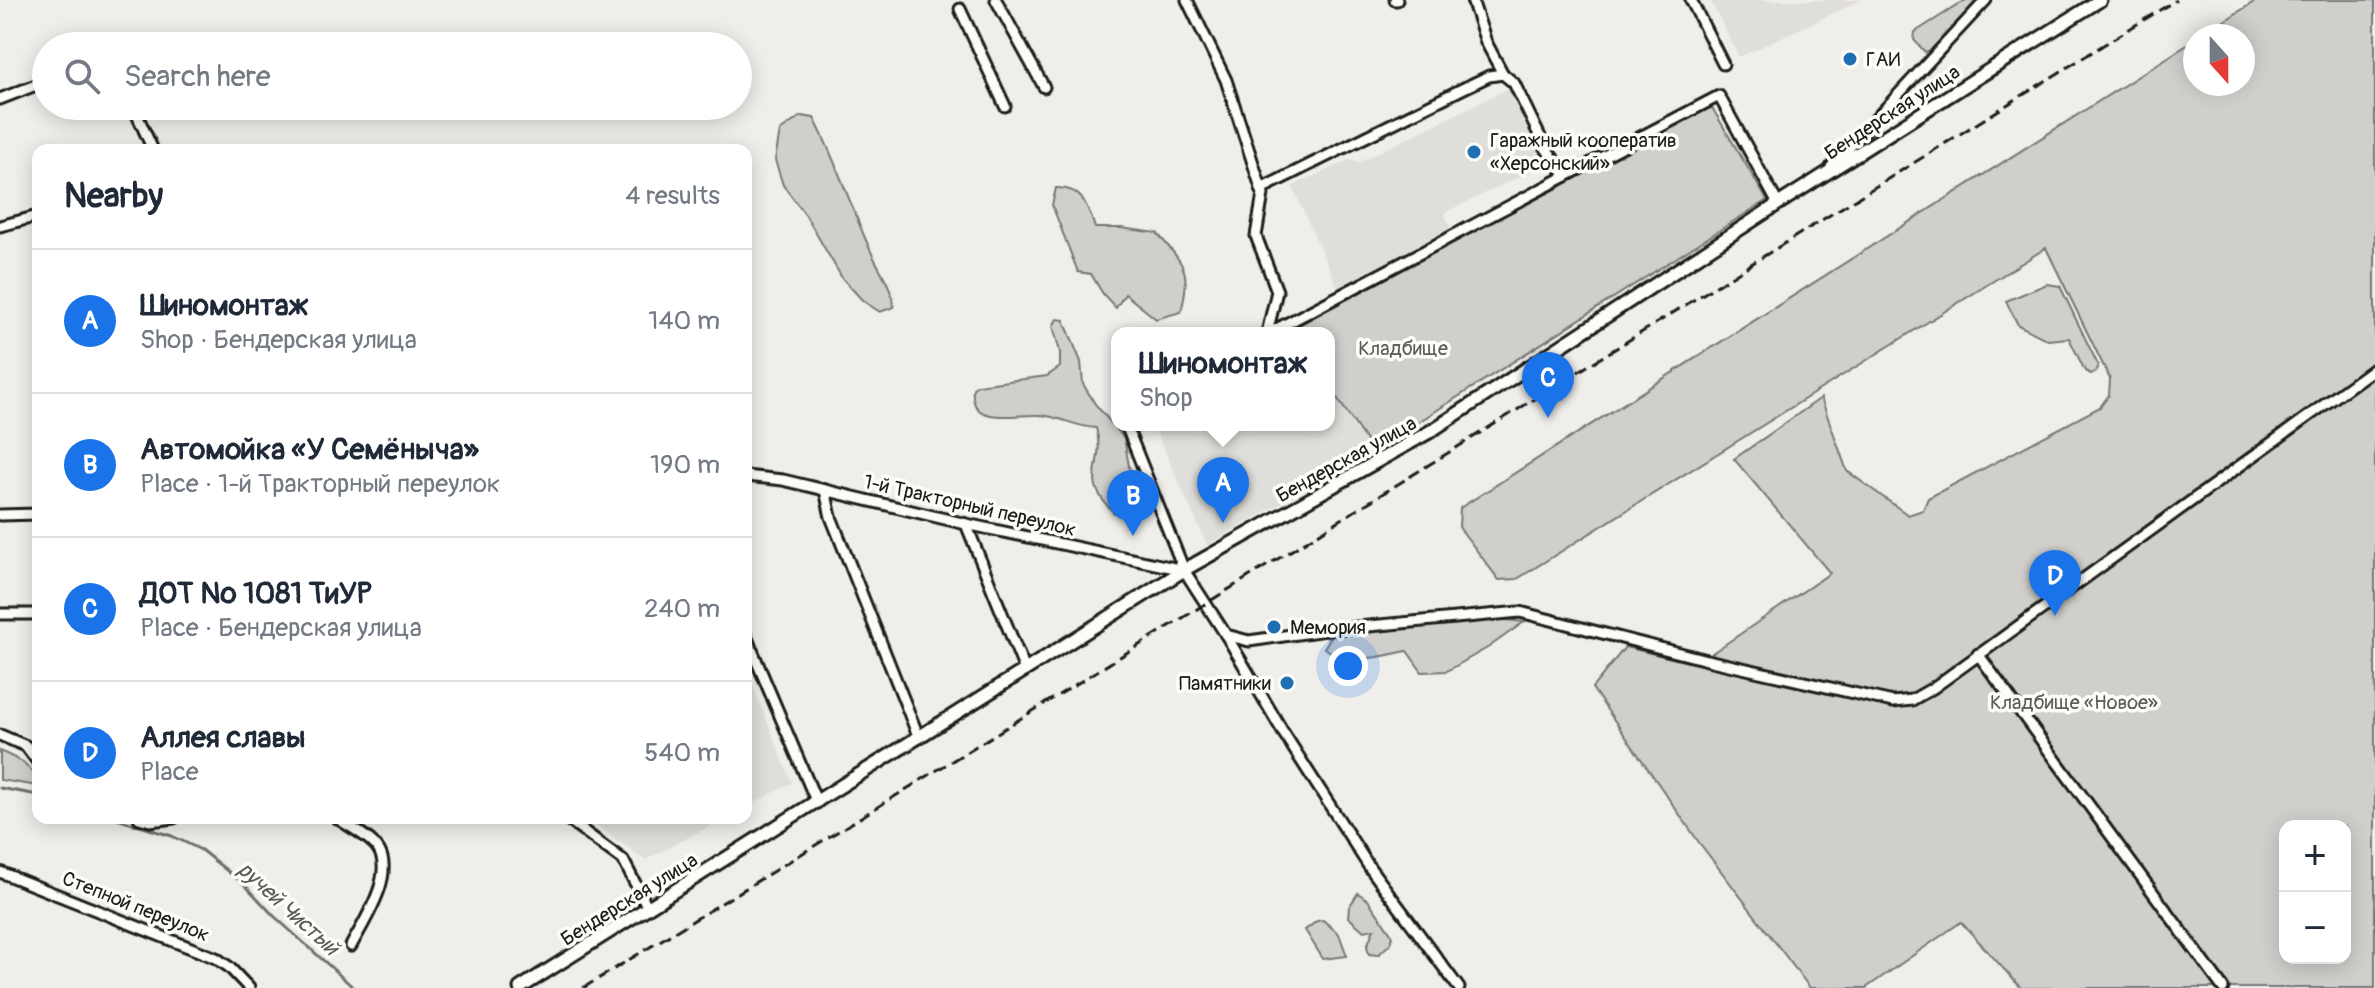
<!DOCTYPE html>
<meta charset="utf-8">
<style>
:root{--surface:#fff;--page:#f6f6f7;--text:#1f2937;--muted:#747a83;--line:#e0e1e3;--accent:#1a73e8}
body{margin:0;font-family:Pangolin,sans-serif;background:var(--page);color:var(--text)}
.controls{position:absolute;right:24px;bottom:24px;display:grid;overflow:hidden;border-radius:16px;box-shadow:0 4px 20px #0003}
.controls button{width:72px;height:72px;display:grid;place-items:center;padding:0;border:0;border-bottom:2px solid var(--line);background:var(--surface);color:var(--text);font:40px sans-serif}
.compass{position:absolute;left:2183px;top:24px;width:72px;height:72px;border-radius:50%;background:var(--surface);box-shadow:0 4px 20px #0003;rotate:159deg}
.you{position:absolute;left:1348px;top:666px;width:28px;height:28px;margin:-20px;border:6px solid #fff;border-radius:50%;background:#1a73e8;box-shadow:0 0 0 12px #1a73e833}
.badge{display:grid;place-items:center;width:52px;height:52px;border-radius:50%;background:var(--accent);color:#fff;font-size:26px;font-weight:700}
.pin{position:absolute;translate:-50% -66px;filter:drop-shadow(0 2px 4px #0008)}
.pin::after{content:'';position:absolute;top:42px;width:28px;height:24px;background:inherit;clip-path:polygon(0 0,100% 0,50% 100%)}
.popup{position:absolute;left:1111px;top:327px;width:224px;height:104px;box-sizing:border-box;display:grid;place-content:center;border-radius:16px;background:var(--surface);filter:drop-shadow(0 2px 6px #0005);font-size:26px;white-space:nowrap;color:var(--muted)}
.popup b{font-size:30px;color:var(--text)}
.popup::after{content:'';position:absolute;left:50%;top:100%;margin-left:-16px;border:16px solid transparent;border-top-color:var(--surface)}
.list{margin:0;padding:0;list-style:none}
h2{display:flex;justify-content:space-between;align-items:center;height:104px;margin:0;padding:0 32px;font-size:34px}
h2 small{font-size:26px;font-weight:400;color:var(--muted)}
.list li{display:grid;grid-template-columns:52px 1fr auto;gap:24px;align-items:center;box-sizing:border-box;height:144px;padding:0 32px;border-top:2px solid var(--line)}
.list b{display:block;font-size:30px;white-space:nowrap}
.list p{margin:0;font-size:26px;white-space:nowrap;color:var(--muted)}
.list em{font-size:26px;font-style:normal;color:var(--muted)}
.icon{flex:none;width:44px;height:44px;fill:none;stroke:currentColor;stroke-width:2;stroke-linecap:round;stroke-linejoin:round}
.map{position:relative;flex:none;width:2375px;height:988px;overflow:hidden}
.search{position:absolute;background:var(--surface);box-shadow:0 4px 20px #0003;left:32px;top:32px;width:720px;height:88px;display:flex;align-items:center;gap:20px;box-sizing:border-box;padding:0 28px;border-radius:44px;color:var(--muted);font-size:30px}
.panel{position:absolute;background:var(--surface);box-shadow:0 4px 20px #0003;left:32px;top:144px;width:720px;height:680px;border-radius:16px}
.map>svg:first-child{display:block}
</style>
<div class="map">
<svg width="2375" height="988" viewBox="0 0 2375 988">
<rect width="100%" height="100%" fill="#f0eeea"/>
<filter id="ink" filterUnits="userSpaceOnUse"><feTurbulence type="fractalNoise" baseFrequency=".0125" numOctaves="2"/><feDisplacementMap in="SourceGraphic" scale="16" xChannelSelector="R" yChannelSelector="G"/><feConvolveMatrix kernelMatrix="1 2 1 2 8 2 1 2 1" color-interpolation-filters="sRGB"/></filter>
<g filter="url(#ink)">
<g fill="#e0deda">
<path d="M1710,0H1862L1739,57Z"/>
<path d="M1513,86L1550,162L1444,213L1451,229L1338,288L1292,186L1349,160L1359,162Z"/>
<path d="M1329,386L1373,451L1207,545L1153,425H1329Z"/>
<path d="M746,669L792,783L746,807Z"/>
<path d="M586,818H726L645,860Z"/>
</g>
<g fill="#d0cfcc" stroke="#767674" stroke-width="2" fill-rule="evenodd">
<path d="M1966,0H1976L1977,5L1936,48L1925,52L1914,40L1915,32Z"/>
<path d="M2257,0H2375V988H2021L1961,922L1866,988H1810L1698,841L1592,688L1625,647L1696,664L1830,573L1734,459L1821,398L1847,471L1908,515L1923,510L1928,498L2100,407L2109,395L2110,379L2046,248L1517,579L1499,580L1459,527L1460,508L2195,40V84H2243V36H2201ZM2285,826H2345V958H2285Z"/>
<path d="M1711,106L1767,200L1373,451L1329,386V333H1293L1291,329Z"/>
<path d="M801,116L814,118C837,162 852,211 873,256C882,274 892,287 894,307L880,312L863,301L842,278L806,216L783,185L775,160L780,131Z"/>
<path d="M1056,188C1082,187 1088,206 1095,228H1121L1157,233C1184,265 1192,269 1181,312L1156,319L1125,294L1116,308L1103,294L1091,274L1078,272L1052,205Z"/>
<path d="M2047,284L2060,286L2098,365L2096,371L2091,374L2085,371L2069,338L2048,340L2018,325L2006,301Z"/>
<path d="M1057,319L1064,320L1081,362L1083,384L1095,404L1124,438L1132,483L1141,506L1136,514L1114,513C1077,476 1107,467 1096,428C1075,427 1059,416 1039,415C1023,414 1002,419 987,414C974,411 972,399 973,388L978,385L1047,376L1060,367V352L1053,326Z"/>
<path d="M1497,619L1524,622L1489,647L1447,671L1422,672L1407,651C1378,657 1350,666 1324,648L1332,635Z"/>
<path d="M0,751L23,762L38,777V786L0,780Z"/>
<path d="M1358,893L1368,900L1393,936L1390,944L1378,955L1369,954L1367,946L1374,929L1364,931L1348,917L1349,907Z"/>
<path d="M1323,920L1339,934L1347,956L1323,959L1305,930L1317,921Z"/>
</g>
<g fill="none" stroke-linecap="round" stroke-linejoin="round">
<g stroke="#706f6d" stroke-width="3">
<path d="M0,788L38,795"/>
<path d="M114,818L172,836L201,850L245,885L274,916L354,988"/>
</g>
<defs>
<g id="minor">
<path d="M996,0L1044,87"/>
<path d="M1187,0L1226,80L1263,194L1256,236L1277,291L1267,333"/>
<path d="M1395,0H1397"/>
<path d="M1691,0L1723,64"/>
<path d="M960,9L1005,106"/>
<path d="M0,99L46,81"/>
<path d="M133,106L153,150"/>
<path d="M1831,167L1986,0"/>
<path d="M1566,176L1719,96L1778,204"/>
<path d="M1261,189L1462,89L1489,76L1503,74"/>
<path d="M0,226L38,216"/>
<path d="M1269,333L1566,176L1545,147L1514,83L1503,74L1486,42L1472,0"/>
<path d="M1126,425L1184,570L1226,635L1249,641L1326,630L1520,612L1707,660L1893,702L1912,700L1933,688L2375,368"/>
<path d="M746,476L783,480L966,524L1184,570"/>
<path d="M825,490L831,517L919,738"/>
<path d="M0,515L38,514"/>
<path d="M966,524L1025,670"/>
<path d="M0,614H38"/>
<path d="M1226,635L1283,732L1370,868L1459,988"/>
<path d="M746,636L817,803"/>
<path d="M1978,654L2223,988"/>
<path d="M0,735L26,746L38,762"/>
<path d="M139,818L150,821L174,818"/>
<path d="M337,818C348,826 363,833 373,843C401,868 364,921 351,946"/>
<path d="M566,818L623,860L648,908"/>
<path d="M0,872L216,958L229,967L249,988"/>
</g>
<path id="major" d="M520,988L1184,570L1431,431L1778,204L2100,0"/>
</defs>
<use href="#minor" stroke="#1c1c1c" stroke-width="15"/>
<use href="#major" stroke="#1c1c1c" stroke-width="17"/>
<use href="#minor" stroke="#fdfcf7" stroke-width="9"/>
<use href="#major" stroke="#fdfcf7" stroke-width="11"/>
<path stroke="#1c1c1c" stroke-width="3" stroke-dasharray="12 6" stroke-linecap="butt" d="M583,988C1116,662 1645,329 2176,0"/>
</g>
</g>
<g fill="#1f6fb2" stroke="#fdfcf7" stroke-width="3">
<circle cx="1850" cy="59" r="8"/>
<circle cx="1474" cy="152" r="8"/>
<circle cx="1274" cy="627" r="8"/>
<circle cx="1287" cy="683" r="8"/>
</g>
<g text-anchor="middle" stroke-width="7" stroke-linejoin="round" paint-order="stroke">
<g font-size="20" fill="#1c1c1c" stroke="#fdfcf7" text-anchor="start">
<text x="1866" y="66">ГАИ</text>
<text x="1490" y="147">Гаражный кооператив<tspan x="1490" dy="23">«Херсонский»</tspan></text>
<text x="1290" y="634">Мемория</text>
<text x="1271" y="690" text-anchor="end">Памятники</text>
</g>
<g font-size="20" fill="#1c1c1c" stroke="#fdfcf7">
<text transform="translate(1892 112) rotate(-33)" y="7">Бендерская улица</text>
<text transform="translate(1346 459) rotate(-29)" y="7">Бендерская улица</text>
<text transform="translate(970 505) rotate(13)" y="7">1-й Тракторный переулок</text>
<text transform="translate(629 899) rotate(-32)" y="7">Бендерская улица</text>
<text transform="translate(136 906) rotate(22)" y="7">Степной переулок</text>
</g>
<g font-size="20" fill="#5b5b5a" stroke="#fdfcf7">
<text x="1403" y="355">Кладбище</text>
<text x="2074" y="709">Кладбище «Новое»</text>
</g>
<g font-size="22" font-style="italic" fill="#5b5b59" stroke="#fdfcf7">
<text transform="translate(289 908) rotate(42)" y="8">ручей Чистый</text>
</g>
</g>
</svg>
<div class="controls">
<button>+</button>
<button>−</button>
</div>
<svg class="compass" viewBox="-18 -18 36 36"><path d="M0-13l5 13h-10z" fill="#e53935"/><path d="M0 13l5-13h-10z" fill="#747a83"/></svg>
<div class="you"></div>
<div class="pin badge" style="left:1223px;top:523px">A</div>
<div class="popup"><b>Шиномонтаж</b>Shop</div>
<div class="pin badge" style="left:1133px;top:536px">B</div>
<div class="pin badge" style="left:1548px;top:418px">C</div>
<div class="pin badge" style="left:2055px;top:616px">D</div>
<div class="search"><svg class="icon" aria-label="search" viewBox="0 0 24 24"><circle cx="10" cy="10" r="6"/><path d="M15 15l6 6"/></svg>Search here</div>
<section class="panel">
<h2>Nearby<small>4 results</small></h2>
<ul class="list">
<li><span class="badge">A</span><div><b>Шиномонтаж</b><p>Shop · Бендерская улица</p></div><em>140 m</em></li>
<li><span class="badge">B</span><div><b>Автомойка «У Семёныча»</b><p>Place · 1-й Тракторный переулок</p></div><em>190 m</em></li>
<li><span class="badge">C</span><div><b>ДОТ № 1081 ТиУР</b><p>Place · Бендерская улица</p></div><em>240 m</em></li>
<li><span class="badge">D</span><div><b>Аллея славы</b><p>Place</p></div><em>540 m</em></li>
</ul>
</section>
</div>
